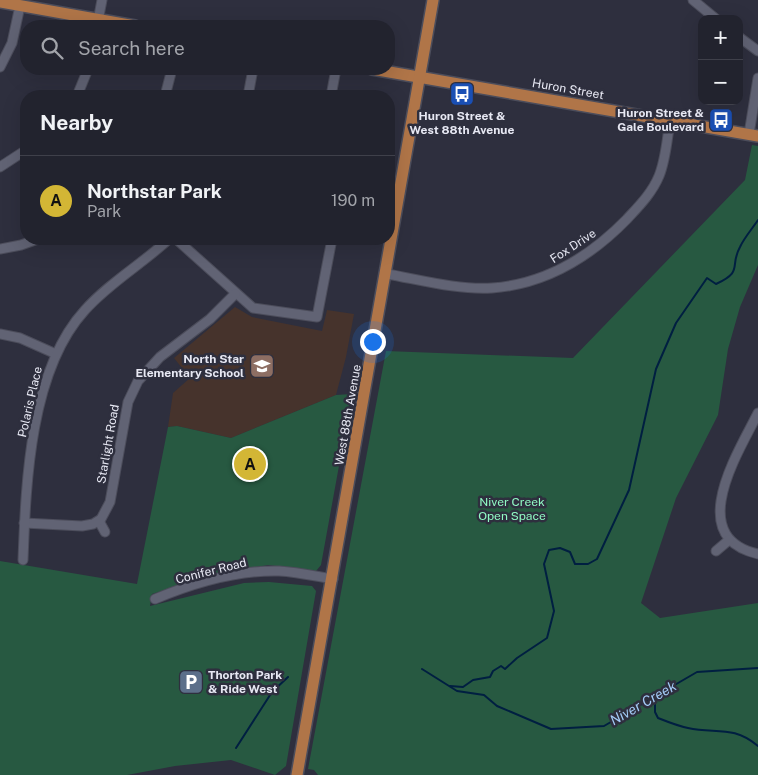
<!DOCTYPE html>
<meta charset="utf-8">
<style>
:root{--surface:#22232e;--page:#2e2f3a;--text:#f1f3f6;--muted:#a2a4aa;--line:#3f404a;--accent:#d3b635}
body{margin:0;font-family:"Public Sans",sans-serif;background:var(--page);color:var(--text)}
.controls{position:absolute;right:15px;top:15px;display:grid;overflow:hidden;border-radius:10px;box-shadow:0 5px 20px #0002}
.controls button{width:45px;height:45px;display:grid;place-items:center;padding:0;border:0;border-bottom:1px solid var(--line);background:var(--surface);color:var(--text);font:25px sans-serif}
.you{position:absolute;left:372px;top:341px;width:18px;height:18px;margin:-12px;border:4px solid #fff;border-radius:50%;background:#1a73e8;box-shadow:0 0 0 8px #1a73e833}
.badge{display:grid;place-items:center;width:32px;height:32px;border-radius:50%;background:var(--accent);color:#111;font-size:16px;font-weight:700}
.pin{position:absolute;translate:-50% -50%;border:2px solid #fff;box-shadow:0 1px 5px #0006}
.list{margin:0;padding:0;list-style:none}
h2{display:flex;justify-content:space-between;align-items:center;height:65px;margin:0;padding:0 20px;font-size:21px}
h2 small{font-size:16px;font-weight:400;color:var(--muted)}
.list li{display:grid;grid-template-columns:32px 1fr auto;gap:15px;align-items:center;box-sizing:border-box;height:90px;padding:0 20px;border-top:1px solid var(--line)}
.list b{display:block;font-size:19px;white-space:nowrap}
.list p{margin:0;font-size:16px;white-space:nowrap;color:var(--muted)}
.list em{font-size:16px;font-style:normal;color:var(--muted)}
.icon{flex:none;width:28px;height:28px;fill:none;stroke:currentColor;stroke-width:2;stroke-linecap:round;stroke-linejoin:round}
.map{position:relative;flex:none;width:758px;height:775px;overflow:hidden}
.search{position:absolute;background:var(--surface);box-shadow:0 5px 20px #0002;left:20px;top:20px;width:375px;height:55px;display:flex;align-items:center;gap:12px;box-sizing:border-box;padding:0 18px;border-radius:20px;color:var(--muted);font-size:19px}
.panel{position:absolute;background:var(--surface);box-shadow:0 5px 20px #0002;left:20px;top:90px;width:375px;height:155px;border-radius:20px}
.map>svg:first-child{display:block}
</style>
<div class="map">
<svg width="758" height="775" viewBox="0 0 758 775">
<rect width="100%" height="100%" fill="#2e2f3e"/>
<path fill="#46332c" d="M235,307L252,317L322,331L327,310L354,314L346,357L336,395L231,438L177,426L168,427L173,393L190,378L174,358Z"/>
<g fill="#275941">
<path d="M752,145L758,146V265L740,307L728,349L718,415L676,498L641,603L660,618L758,603V775H318L314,770L308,769L386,351L573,358L745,180Z"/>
<path d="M352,394L321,565L316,571L268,565L215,574L152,594L150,606L244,583L269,582L312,586L316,591L286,766L275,775L231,760L175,766L127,775H0V561L137,584L168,427L177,426L231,438L336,395Z"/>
</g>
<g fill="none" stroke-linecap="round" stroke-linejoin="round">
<g stroke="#001f41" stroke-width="2">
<path d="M422,669L457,691L484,695L497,706L551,729L604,726L697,672L758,668"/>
<path d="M450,686L463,687L473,680L490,677L493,671L501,666L505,669L517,658L547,638L554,611L544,564L549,550L560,548L570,552L575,564H588L597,559L629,490L656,369L676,323L707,278L716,284C744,271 729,267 740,247C744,238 752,229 758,220"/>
<path d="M655,696V712L658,718C668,722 678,726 688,728C716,734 733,725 758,746"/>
<path d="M236,748L272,692L288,677"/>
</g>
<defs>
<g id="minor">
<path d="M693,0L716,19"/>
<path d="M97,26L102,0"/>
<path d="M739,37L758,51"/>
<path d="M0,67L12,43L20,6"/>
<path d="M77,96L88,69"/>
<path d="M165,96L172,69"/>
<path d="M248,96L253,69"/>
<path d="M331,96L336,69"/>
<path d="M749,134L758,78"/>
<path d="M0,167L26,150"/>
<path d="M176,239L253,308L317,317L332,239"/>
<path d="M0,249L21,245L38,239"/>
<path d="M387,274C421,280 457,290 492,288C546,284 590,257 627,219C639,206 652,193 659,176C666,159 667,139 670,121"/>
<path d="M0,334L20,338L56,354"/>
<path d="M758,413C738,453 684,537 758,554"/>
<path d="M99,521L105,532"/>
<path d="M24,523L82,526L93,524L101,519L110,502L128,402L138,381L160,357L210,319L235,294"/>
<path d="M716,551L729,540"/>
<path d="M23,560C26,481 30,370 85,310C109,283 142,264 169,239"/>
<path d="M155,599C193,583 238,570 279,571C297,572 315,576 333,579"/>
</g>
<g id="major">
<path d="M0,2L135,26"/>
<path d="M372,69L758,136"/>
<path d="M297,775L433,0"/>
</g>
</defs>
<use href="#minor" stroke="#4c4d5b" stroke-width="11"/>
<use href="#major" stroke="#4c4d5b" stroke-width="14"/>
<use href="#minor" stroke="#616374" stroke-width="9"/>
<use href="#major" stroke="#b07548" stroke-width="11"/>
</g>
<defs>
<symbol id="bus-square" viewBox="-11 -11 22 22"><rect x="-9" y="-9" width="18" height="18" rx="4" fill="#1a4fb4" stroke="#2e2f3e"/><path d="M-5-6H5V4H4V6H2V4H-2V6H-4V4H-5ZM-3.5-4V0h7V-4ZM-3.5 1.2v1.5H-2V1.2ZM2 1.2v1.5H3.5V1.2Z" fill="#fff"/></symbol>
<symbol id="school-square" viewBox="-11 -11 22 22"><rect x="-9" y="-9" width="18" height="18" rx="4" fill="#8d6e63" stroke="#2e2f3e"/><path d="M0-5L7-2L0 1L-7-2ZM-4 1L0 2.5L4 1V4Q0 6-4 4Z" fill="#fff"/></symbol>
<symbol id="parking-square" viewBox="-11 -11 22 22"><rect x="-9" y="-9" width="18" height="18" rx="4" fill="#5c6f8a" stroke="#2e2f3e"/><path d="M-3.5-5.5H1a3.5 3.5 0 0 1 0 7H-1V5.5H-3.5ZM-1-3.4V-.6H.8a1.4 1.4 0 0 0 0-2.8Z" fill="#fff"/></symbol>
</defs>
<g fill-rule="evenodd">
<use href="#bus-square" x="448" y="80" width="28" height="28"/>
<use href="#bus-square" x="707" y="106" width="28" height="28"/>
<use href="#school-square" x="248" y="352" width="28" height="28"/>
<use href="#parking-square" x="177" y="668" width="28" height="28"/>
</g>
<g text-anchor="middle" stroke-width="5" stroke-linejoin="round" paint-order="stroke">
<g font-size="12" fill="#e7e8f3" stroke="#2e2f3e">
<text transform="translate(568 89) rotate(10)" y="4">Huron Street</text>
<text transform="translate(573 246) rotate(-33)" y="4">Fox Drive</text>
<text transform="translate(30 402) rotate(-77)" y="4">Polaris Place</text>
<text transform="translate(348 415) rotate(-80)" y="4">West 88th Avenue</text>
<text transform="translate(108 444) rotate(-80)" y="4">Starlight Road</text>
<text transform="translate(211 571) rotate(-14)" y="4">Conifer Road</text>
</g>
<g font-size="12" font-weight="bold" fill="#e7e8f3" stroke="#2e2f3e" text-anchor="end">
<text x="704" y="117">Huron Street &amp;<tspan x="704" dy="14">Gale Boulevard</tspan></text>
<text x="462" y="120" text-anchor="middle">Huron Street &amp;<tspan x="462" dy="14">West 88th Avenue</tspan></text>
<text x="244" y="363">North Star<tspan x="244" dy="14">Elementary School</tspan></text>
<text x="208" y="679" text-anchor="start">Thorton Park<tspan x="208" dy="14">&amp; Ride West</tspan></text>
</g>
<g font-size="12" fill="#90fac4" stroke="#2e2f3e">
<text x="512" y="506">Niver Creek<tspan x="512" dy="14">Open Space</tspan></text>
</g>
<g font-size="14" font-style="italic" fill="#a3caf6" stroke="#2e2f3e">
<text transform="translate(643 703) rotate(-30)" y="5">Niver Creek</text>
</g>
</g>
</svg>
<div class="controls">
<button>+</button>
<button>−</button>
</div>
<div class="you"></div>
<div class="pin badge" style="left:250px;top:464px">A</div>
<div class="search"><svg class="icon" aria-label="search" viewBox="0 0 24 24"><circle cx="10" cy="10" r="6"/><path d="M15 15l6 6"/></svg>Search here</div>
<section class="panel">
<h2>Nearby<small></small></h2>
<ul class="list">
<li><span class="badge">A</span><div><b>Northstar Park</b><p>Park</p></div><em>190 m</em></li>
</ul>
</section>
</div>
